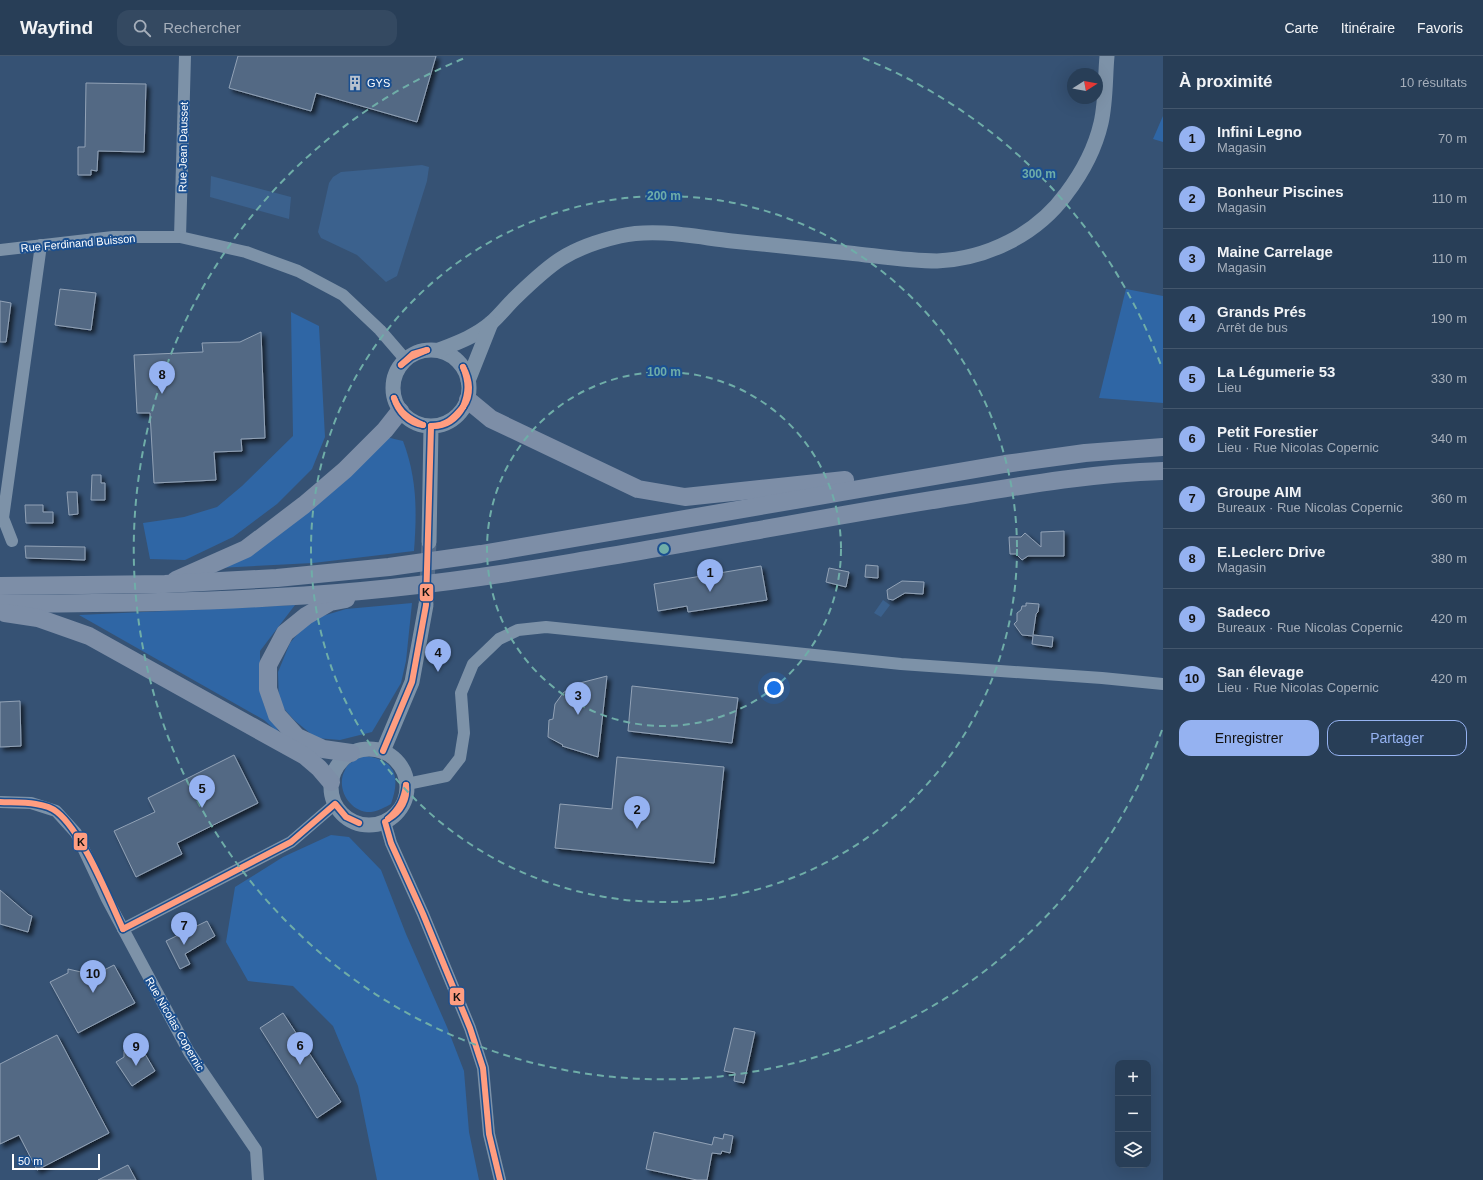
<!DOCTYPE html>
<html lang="fr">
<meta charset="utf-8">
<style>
:root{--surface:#283e57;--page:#344961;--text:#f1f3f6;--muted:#a5aeba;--line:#44576d;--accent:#95b2f1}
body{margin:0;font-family:Arial,sans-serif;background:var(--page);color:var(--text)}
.controls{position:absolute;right:12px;bottom:12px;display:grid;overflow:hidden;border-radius:8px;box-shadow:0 4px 16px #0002}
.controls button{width:36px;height:36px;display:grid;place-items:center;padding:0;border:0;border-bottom:1px solid var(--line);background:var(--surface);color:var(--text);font:20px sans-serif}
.compass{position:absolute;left:1067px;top:12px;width:36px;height:36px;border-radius:50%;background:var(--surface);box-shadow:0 4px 16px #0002;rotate:79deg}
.scale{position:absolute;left:12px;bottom:10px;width:88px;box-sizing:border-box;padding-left:4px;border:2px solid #fff;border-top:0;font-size:11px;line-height:14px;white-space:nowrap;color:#fff;-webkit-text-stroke:3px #1b4f8f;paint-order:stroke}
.you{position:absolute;left:774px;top:632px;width:14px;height:14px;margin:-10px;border:3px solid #fff;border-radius:50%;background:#1a73e8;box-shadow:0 0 0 6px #1a73e833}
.badge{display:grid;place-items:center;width:26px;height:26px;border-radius:50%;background:var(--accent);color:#111;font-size:13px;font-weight:700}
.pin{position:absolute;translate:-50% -33px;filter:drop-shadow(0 1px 2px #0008)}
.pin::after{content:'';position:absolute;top:21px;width:14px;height:12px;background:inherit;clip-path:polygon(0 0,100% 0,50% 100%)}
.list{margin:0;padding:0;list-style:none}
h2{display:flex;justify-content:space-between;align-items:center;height:52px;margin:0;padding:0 16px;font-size:17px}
h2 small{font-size:13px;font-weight:400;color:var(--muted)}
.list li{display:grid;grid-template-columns:26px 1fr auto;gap:12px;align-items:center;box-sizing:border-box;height:60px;padding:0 16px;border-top:1px solid var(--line)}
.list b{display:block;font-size:15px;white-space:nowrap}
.list p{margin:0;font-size:13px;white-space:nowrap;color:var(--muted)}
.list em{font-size:13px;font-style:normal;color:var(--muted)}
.actions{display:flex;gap:8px;padding:12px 16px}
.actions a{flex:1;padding:9px 0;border:1px solid var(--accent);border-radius:12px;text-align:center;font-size:14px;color:var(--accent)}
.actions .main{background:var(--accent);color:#111}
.icon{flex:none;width:22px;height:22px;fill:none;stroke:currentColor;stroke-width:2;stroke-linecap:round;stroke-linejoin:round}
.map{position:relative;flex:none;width:1163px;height:1124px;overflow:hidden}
header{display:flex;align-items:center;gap:24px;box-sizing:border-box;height:56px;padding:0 20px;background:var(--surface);border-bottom:1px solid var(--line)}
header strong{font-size:19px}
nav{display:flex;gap:22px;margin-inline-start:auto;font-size:14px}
.search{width:280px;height:36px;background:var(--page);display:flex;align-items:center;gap:10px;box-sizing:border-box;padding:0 14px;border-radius:12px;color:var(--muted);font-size:15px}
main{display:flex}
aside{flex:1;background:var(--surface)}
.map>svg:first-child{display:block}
</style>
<header>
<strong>Wayfind</strong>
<div class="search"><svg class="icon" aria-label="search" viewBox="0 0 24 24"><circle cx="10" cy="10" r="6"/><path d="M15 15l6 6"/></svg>Rechercher</div>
<nav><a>Carte</a><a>Itinéraire</a><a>Favoris</a></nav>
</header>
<main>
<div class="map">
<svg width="1163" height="1124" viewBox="0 0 1163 1124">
<defs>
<filter id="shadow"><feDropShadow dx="3.5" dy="3.5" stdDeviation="2" flood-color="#0009"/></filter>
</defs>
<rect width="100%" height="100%" fill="#365274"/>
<g fill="#2f66a5">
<path d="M1163,60V86L1153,83Z"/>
<path d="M1126,233L1163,240V347L1099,342Z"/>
<path d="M291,256L319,270L325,381L312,413L277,448L233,481L185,504L150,503L143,467L184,461L217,451L242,430L293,380Z"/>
<path d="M386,381L403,385C417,422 417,455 414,495L313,507L218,512Z"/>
<path d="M412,547L406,605L401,627L372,676L340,684L316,682L294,664L279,647L278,616L290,587L309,564L346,553Z"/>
<path d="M295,549L260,595V622L264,649L280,678L264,664L79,559Z"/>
<path d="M364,700C395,703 401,720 391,748C385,751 379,755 371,756C350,757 335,732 345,714C348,706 357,703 364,700Z"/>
<path d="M331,779L349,781L381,814L406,878L447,971L464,1015L469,1076L479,1124H377L358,1030L333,970L293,930L248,925L226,886L235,831L283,801Z"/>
</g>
<g fill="#3b618d">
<path d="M422,109L429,111L427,125L397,220L386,226L357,199L321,182L318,176L329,127L333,121L341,116Z"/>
<path d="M211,120L291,141L289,163L210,141Z"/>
<path d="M883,544L890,549L881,561L874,557Z"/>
</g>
<g fill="#526984" stroke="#92a2b6" filter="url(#shadow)">
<path d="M238,0H436L417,66L316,37L311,55L229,32Z"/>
<path d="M86,27L146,28L144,96L98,95L97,115L91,114V119H78V91H85Z"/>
<path d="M60,233L96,237L91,274L55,269Z"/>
<path d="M0,245L11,247L6,286H0Z"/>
<path d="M261,276L265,382L241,383L242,395L214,396L216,424L154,427L150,357H137L134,299L203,296L202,287L240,286Z"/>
<path d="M92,419H101V427H105V444H91Z"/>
<path d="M67,436H77L78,458L69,459Z"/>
<path d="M25,449H43V456H53V467H26Z"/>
<path d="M1064,475V500H1028L1022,504L1016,498H1010L1009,481H1021L1025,477L1041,491V476Z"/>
<path d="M25,490L85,491V504L26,502Z"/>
<path d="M866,509L878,510V522L865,521Z"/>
<path d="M761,510L767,544L688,556L687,550L658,555L654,528Z"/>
<path d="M829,512L849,516L846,531L826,526Z"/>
<path d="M902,525L924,526L923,538L905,537L893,544L888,543L887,534Z"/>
<path d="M1026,547L1039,548L1038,556L1036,558L1033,579L1053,581L1052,591L1032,588L1033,580L1022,579L1014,568L1017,565V557L1021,554L1022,550H1026Z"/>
<path d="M607,620L598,701L562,690L563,689L548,681L549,664L553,663L555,648L563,637L576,628Z"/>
<path d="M632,630L738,642L732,687L628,675Z"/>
<path d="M20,645L21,690L0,691V646Z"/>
<path d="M234,699L258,747L177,787L182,798L136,821L114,775L155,756L148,742Z"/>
<path d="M617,701L724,711L714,807L555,792L560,748L612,753Z"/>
<path d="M0,834L29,859L32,860L28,876L0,868Z"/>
<path d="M207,865L215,880L185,898L190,908L180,913L166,885Z"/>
<path d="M114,909L135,947L78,977L50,926L68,917V913L94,919Z"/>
<path d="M283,957L341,1046L317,1062L260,972Z"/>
<path d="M734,972L755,976L744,1027L734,1025L735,1017L724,1015Z"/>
<path d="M57,979L109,1077L37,1114L19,1079L0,1088V1008Z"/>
<path d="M141,991L155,1015L132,1030L116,1006L124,1001V995L131,996Z"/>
<path d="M654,1076L712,1089L714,1081L723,1083L724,1078L733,1080L730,1097L722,1095L721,1098L712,1097L707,1124H697L646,1113Z"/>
<path d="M128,1109L136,1124H98Z"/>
</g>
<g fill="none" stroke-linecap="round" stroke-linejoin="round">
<path stroke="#546c89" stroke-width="15" stroke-dasharray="15 8" stroke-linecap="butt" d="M426,549L429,486"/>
<g stroke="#7d92a8" stroke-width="12">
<path d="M180,181L185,0"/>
<path d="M0,194L113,181H180L246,196L298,215L343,239L380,274L405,303"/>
<path d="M12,485L3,462L41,189"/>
<path d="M407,728L446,720L460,702L464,677L461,637L473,608L499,583L518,574L546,571L901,608L1102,622L1163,628"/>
<path d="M0,746L31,747L56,755L76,777L107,843L189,996L256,1094L258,1124"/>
<path d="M385,766L391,787L423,858L470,972L483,1012L489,1078L500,1124"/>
<path d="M123,873L291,786L335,748"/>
</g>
<g stroke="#7d92a8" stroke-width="15">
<circle cx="431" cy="332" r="38"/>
<path d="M439,294C457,287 476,280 491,267C499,260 506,251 514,243C551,207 568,192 620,180C656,172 696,181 732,185C771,189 810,193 849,197C878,200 908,205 937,205C987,203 1037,178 1066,138C1082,117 1095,93 1101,67C1106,45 1105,22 1107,0"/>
<path d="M468,325L491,267"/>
<path d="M429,486L431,371"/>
<circle cx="369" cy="731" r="38"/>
<path d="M383,695L412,626L426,549"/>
</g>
<g stroke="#7d8ea7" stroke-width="18">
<path d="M468,344L491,363L638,433L685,441L845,424"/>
<path d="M176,524L246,493L304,449L345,414L385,374L400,355"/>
<path d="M0,530L165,528L277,522L389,511L481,498L1005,408L1085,397L1163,391"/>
<path d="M346,543L330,546L306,560L285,577L268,609V633L277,659L297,681L323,693L351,697"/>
<path d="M0,548C92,547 185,547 277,541C377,536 477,523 575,506C705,485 834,459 964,439C1030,428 1096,417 1163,415"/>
<path d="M5,557L38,562L89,580L305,700L319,712L331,726"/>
</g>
<defs>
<g id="bus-1">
<path d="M401,309L413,298L427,294"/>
<path d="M401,309L411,301L427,294"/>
<path d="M463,311C470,324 472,339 463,351"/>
<path d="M463,311C469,326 469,336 463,351"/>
<path d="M394,342C400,357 409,363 423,369"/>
<path d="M394,342C398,356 409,367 423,369"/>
<path d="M431,370C446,370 454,362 463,351"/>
<path d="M431,370C445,371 457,363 463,351"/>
<path d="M383,695L412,626L426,549L431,371"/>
<path d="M0,746C16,747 44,745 57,756C83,777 108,841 123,873"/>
<path d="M336,749L346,761L359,767"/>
<path d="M388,763C399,753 404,744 406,729"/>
<path d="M388,763C401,756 408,743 406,729"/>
<path d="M385,766L391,787L423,858L470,972L483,1012L489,1078L500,1124"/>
<path d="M123,873L291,786L335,748"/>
</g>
</defs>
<use href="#bus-1" stroke="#1b4f8f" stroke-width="9"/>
<use href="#bus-1" stroke="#ff9d80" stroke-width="6"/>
</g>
<g fill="none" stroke="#6fada8" stroke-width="2" stroke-dasharray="7 5">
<circle cx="664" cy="493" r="177"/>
<circle cx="664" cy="493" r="353"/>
<path d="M1162 674A530 530 0 1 1 465 2M863 2A530 530 0 0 1 1162 312"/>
</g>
<defs>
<symbol id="building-bare" viewBox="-9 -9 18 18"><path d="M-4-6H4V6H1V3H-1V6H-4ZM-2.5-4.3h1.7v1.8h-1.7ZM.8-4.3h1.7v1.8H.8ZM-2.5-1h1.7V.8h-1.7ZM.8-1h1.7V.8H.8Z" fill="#b9c2ce" stroke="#1b4f8f" stroke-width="2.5" paint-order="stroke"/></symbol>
</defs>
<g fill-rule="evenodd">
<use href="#building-bare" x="344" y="16" width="22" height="22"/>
</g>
<g text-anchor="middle" stroke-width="4" stroke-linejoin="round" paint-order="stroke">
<g font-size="11" fill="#fff" stroke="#1b4f8f" text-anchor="start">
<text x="367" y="31">GYS</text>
</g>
<g font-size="11" fill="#fff" stroke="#1b4f8f">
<text transform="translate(183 91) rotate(-89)" y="4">Rue Jean Dausset</text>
<text transform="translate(78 187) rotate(-5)" y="4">Rue Ferdinand Buisson</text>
<text transform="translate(175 968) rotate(60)" y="4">Rue Nicolas Copernic</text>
</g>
</g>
<circle cx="664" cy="493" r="6" fill="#6fada8" stroke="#1b4f8f" stroke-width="2"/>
<g font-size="12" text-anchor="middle" font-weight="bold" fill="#6fada8" stroke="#1b4f8f" stroke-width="4" stroke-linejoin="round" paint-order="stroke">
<text x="1039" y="122">300 m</text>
<text x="664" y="144">200 m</text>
<text x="664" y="320">100 m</text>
</g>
<g stroke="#1b4f8f" stroke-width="1.5">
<rect x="419" y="527" width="15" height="19" rx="4" fill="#ff9d80"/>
<rect x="73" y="776" width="15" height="19" rx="4" fill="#ff9d80"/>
<rect x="449" y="931" width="16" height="19" rx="4" fill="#ff9d80"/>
</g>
<g font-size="11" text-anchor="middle" font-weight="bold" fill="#111">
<text x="426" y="540">K</text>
<text x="81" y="790">K</text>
<text x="457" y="945">K</text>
</g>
</svg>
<div class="controls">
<button>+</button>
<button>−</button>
<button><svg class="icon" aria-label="layers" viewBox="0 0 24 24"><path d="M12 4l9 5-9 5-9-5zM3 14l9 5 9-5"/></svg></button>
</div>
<svg class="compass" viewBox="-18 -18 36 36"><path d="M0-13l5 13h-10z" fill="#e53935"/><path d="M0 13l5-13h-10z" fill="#a5aeba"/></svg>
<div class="scale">50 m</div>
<div class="you"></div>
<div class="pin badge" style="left:710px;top:536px">1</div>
<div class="pin badge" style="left:637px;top:773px">2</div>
<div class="pin badge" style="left:578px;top:659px">3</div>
<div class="pin badge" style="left:438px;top:616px">4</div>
<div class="pin badge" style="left:202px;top:752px">5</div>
<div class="pin badge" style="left:300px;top:1009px">6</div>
<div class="pin badge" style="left:184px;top:889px">7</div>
<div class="pin badge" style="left:162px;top:338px">8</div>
<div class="pin badge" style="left:136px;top:1010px">9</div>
<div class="pin badge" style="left:93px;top:937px">10</div>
</div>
<aside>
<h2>À proximité<small>10 résultats</small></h2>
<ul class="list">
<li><span class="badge">1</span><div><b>Infini Legno</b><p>Magasin</p></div><em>70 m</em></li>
<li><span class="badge">2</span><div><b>Bonheur Piscines</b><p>Magasin</p></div><em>110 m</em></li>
<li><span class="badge">3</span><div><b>Maine Carrelage</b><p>Magasin</p></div><em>110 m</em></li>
<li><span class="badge">4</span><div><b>Grands Prés</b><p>Arrêt de bus</p></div><em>190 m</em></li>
<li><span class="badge">5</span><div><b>La Légumerie 53</b><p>Lieu</p></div><em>330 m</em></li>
<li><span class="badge">6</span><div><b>Petit Forestier</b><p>Lieu · Rue Nicolas Copernic</p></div><em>340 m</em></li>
<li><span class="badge">7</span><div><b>Groupe AIM</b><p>Bureaux · Rue Nicolas Copernic</p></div><em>360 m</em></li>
<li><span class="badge">8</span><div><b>E.Leclerc Drive</b><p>Magasin</p></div><em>380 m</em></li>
<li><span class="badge">9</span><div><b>Sadeco</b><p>Bureaux · Rue Nicolas Copernic</p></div><em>420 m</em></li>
<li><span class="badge">10</span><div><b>San élevage</b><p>Lieu · Rue Nicolas Copernic</p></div><em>420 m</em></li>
</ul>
<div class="actions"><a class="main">Enregistrer</a><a>Partager</a></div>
</aside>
</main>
